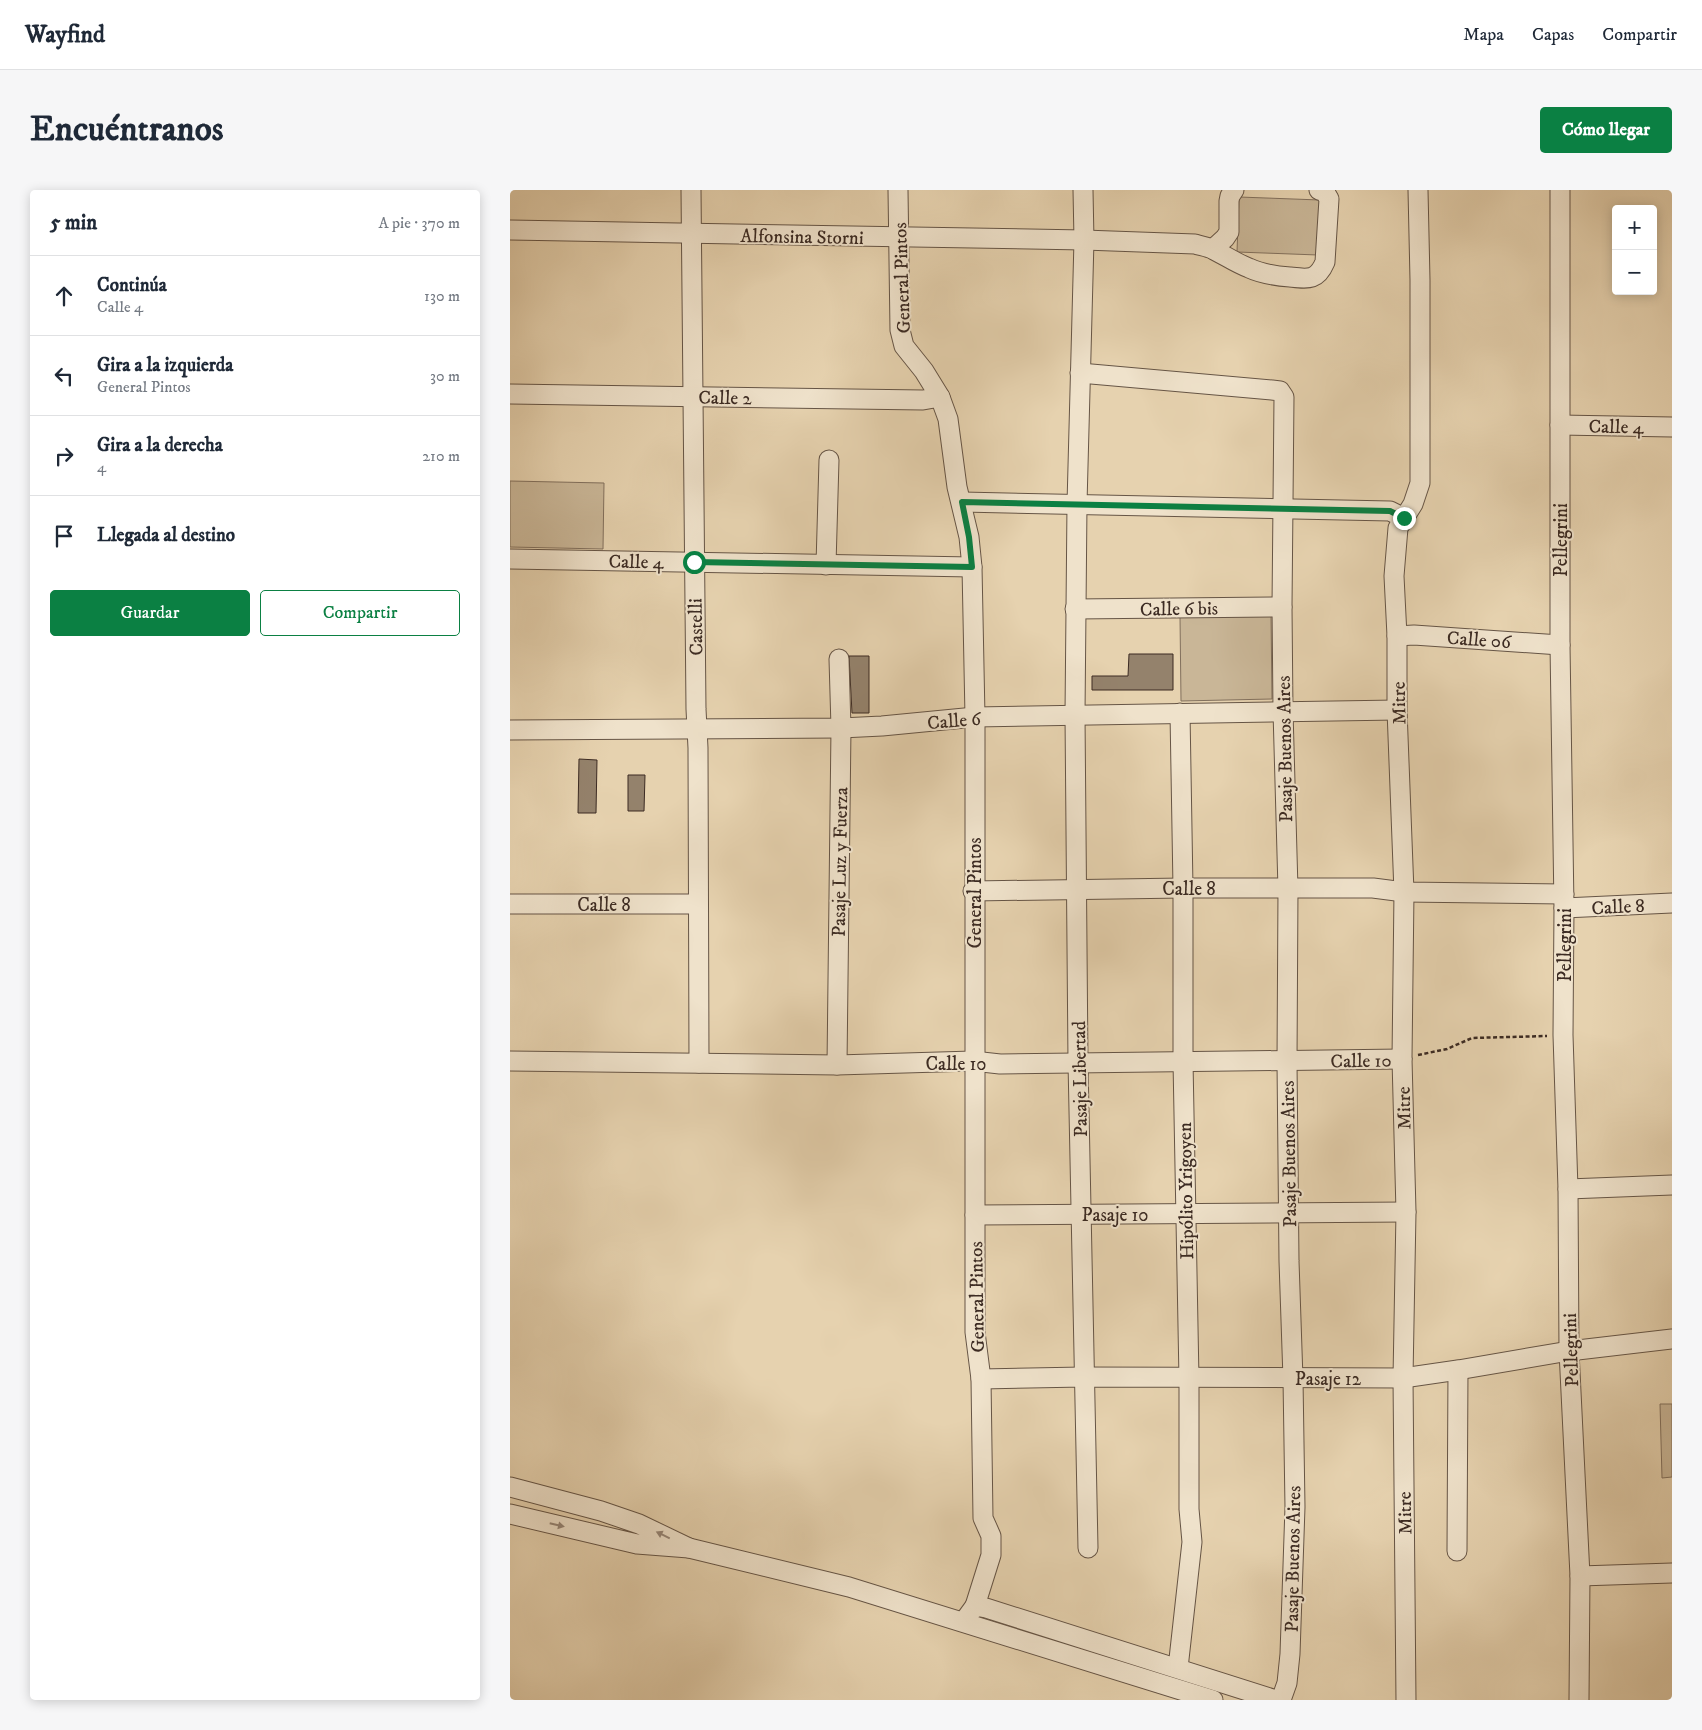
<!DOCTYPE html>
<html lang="es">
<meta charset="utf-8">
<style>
:root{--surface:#fff;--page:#f6f6f7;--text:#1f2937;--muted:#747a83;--line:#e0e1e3;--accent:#0b8043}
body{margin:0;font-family:"IM FELL DW Pica",serif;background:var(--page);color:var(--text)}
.controls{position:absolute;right:15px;top:15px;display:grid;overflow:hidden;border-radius:5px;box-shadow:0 2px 12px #0003}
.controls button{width:45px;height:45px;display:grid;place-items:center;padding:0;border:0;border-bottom:1px solid var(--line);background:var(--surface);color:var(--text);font:25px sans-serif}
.stop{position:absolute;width:15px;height:15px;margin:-11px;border:4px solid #0b8043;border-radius:50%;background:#fff}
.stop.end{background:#0b8043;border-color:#fff;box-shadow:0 1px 5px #0008}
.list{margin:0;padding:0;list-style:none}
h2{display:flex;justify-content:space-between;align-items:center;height:65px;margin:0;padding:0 20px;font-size:21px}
h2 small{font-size:16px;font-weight:400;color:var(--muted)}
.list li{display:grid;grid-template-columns:32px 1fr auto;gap:15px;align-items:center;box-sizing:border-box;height:80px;padding:0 20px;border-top:1px solid var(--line)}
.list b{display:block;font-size:19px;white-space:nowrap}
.list p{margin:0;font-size:16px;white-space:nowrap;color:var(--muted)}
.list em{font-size:16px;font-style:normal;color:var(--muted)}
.actions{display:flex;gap:10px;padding:15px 20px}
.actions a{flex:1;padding:11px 0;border:1px solid var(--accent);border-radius:5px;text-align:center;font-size:18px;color:var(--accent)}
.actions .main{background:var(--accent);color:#fff}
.icon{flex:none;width:28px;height:28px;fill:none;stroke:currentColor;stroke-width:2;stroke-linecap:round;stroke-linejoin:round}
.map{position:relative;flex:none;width:1162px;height:1510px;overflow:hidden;border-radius:5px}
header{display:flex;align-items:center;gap:30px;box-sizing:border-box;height:70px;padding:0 25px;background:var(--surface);border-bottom:1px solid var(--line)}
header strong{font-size:24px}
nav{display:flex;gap:28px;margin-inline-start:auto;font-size:18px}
.intro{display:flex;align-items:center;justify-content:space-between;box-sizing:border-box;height:120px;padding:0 30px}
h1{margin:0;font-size:35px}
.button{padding:12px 22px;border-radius:5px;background:var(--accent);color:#fff;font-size:18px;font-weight:700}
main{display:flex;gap:30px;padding:0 30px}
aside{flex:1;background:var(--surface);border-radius:5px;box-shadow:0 2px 12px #0003}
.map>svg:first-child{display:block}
</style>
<header>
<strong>Wayfind</strong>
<nav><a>Mapa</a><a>Capas</a><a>Compartir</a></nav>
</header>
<div class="intro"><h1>Encuéntranos</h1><a class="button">Cómo llegar</a></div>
<main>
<aside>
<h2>5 min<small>A pie · 370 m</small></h2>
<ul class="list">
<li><svg class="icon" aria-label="ahead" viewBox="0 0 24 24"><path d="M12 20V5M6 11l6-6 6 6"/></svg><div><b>Continúa</b><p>Calle 4</p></div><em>130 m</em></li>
<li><svg class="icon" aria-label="left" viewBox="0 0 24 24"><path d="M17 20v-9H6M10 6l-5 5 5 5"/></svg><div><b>Gira a la izquierda</b><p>General Pintos</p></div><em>30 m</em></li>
<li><svg class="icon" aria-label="right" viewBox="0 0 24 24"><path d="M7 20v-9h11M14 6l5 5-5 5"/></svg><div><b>Gira a la derecha</b><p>4</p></div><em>210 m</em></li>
<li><svg class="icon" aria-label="arrive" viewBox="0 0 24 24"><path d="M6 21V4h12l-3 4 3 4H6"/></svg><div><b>Llegada al destino</b></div></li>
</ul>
<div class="actions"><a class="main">Guardar</a><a>Compartir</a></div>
</aside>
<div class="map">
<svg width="1162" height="1510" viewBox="0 0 1162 1510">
<rect width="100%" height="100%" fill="#e6d2af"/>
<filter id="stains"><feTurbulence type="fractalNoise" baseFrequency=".004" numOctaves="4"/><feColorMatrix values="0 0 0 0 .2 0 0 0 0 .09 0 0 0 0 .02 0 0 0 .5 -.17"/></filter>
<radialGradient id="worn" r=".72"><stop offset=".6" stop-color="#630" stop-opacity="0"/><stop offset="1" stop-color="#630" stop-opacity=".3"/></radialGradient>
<g fill="#c9b697" stroke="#82705d">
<path d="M729,7L810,10L808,65L727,62Z"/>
<path d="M0,291L94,293L93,359L0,357Z"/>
<path d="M761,425L762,509L671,511L670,427Z"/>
<path d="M1150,1214H1162V1287L1152,1288Z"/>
</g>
<g fill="#94826c" stroke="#3c2b23">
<path d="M619,464H663V500H582V486H618Z"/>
<path d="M339,466H359V523H342Z"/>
<path d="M69,569L87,570L86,623H68Z"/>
<path d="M118,585H135L134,621H118Z"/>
</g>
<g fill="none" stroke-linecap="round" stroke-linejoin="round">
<defs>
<g id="minor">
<path d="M181,0L186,519L188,558L189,873"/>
<path d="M388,0L390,140L394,156L414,181L430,207L438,229L447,297L459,347L462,377L465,527V1142L471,1189L473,1328L481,1346V1365L465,1416"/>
<path d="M573,0L574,50L567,314L565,525L568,872L578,1358"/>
<path d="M1050,0V455L1054,718L1053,845L1058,999L1059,1161L1070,1386L1069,1510"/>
<path d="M0,40L574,50L685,54C691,56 699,57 704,60C716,66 726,73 739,78C752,84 766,86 780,87C798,89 807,91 815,72L819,9L815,2L809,0"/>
<path d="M703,59L715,48L719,42V11L720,6L724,0"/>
<path d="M570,183L762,200L770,201L774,207L772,417L773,521L778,699L777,872L779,1071L783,1189L785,1317L780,1464L777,1493L771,1510"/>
<path d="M0,204L413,210L430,207"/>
<path d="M1050,235L1162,237"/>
<path d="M452,312L880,321L894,328"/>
<path d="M0,369L462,377"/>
<path d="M316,375L319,270"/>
<path d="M565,419L772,417"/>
<path d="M887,446L904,445L1050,455"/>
<path d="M0,540L331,538L372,536L465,527L887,520"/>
<path d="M463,701L673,698H863L894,702L1054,704"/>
<path d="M0,714H188"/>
<path d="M1054,718L1162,713"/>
<path d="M0,871L327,875L463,871L490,874L892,869"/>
<path d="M327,875L331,538L329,469"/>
<path d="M1058,999L1162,995"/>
<path d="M465,1025L896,1022"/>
<path d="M471,1189L573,1187L893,1188L948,1180L1059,1161L1162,1149"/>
<path d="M0,1297L91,1321L129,1334L179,1358L127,1354L0,1324"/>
<path d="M179,1358L339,1397L703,1510"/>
<path d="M947,1361L948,1180"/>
<path d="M1070,1386L1162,1383"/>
<path d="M457,1427L465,1416L476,1418L766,1510"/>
<path d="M668,1478L682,1352L679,1319V1189L673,871V698L670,523"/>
<path d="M896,1510L893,1188L896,1022L892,869L894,702L887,520V446L884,386L888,338L903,314L910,293V90L908,0"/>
</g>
</defs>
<use href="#minor" stroke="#665546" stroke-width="21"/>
<path stroke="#3c2b23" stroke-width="2.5" stroke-dasharray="4 2.5" stroke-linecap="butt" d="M908,865L937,859L962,848L1037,846"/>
<use href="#minor" stroke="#efe2cb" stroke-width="19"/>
</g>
<defs><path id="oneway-solid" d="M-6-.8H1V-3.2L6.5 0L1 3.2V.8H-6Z" transform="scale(1.25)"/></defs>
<g fill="#968677">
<use href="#oneway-solid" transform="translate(47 1335) rotate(13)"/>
<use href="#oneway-solid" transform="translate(153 1345) rotate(-154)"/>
</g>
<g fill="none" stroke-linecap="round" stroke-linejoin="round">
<path stroke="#0b8043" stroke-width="6" d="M184,372L462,377L459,347L452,312L880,321L894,328"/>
</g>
<g text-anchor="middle" stroke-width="4" stroke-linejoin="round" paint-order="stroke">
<g font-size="19" fill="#3c2b23" stroke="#efe2cb">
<text transform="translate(292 46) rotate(1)" y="7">Alfonsina Storni</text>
<text transform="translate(391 88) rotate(-92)" y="7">General Pintos</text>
<text transform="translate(215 207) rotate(1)" y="7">Calle 2</text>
<text transform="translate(1106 236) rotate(1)" y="7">Calle 4</text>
<text transform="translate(1050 350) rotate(-90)" y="7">Pellegrini</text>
<text transform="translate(126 371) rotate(1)" y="7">Calle 4</text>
<text transform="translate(669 418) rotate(-1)" y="7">Calle 6 bis</text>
<text transform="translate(185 437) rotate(-91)" y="7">Castelli</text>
<text transform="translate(969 449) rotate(4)" y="7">Calle 06</text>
<text transform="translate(888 513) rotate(-91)" y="7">Mitre</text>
<text transform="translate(444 530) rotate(-5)" y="7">Calle 6</text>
<text transform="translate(774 559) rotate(-91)" y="7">Pasaje Buenos Aires</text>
<text transform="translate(329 672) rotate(-89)" y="7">Pasaje Luz y Fuerza</text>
<text x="679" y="705">Calle 8</text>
<text transform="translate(464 703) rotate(-90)" y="7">General Pintos</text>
<text x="94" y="721">Calle 8</text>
<text transform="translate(1108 716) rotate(-3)" y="7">Calle 8</text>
<text transform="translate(1054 755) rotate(-90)" y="7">Pellegrini</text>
<text transform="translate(851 870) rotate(-1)" y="7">Calle 10</text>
<text x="446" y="880">Calle 10</text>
<text transform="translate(569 889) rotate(-91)" y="7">Pasaje Libertad</text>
<text transform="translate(893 918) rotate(-91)" y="7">Mitre</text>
<text transform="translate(778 964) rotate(-91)" y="7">Pasaje Buenos Aires</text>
<text transform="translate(675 1001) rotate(-91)" y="7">Hipólito Yrigoyen</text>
<text x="605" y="1031">Pasaje 10</text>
<text transform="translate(466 1107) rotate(-91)" y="7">General Pintos</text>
<text transform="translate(1060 1160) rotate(-92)" y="7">Pellegrini</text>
<text x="818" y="1195">Pasaje 12</text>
<text transform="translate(894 1323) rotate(-91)" y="7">Mitre</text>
<text transform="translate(782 1369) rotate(-89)" y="7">Pasaje Buenos Aires</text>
</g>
</g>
<rect width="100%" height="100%" filter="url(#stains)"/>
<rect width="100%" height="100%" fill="url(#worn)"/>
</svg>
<div class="controls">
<button>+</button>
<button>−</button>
</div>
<div class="stop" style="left:184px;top:372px"></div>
<div class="stop end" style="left:894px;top:328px"></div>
</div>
</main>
